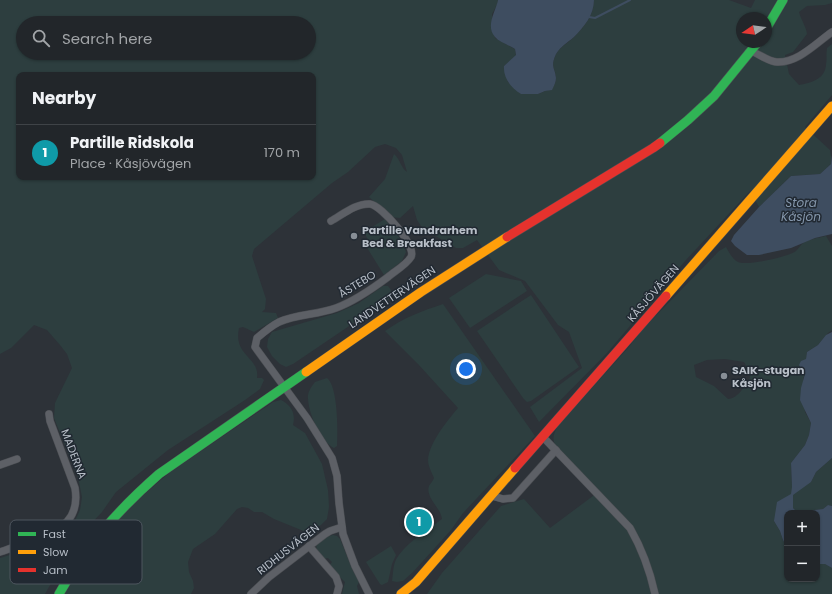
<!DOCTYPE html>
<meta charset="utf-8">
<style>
:root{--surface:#22262a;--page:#2e3236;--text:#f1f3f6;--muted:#a2a5a8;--line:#3f4347;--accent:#1a73e8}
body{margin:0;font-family:Poppins,sans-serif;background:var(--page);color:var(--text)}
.controls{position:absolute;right:12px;bottom:12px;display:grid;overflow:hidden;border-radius:8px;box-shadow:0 1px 3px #0004}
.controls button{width:36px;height:36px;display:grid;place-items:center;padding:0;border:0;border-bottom:1px solid var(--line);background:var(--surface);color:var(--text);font:20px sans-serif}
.compass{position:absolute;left:736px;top:12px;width:36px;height:36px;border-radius:50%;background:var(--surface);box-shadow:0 1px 3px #0004;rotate:257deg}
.you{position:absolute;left:466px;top:369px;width:14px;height:14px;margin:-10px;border:3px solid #fff;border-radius:50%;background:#1a73e8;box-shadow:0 0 0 6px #1a73e833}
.badge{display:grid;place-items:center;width:26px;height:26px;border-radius:50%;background:var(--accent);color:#fff;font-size:13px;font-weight:700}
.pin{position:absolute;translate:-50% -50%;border:2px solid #fff;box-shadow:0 1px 4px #0006}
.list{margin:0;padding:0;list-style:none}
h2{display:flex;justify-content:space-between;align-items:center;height:52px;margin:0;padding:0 16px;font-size:17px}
h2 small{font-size:13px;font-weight:400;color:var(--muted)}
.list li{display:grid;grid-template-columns:26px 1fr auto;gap:12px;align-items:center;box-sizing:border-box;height:56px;padding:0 16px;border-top:1px solid var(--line)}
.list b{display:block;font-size:15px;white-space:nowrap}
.list p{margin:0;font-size:13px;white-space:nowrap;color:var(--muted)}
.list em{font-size:13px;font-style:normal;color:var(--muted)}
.icon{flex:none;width:22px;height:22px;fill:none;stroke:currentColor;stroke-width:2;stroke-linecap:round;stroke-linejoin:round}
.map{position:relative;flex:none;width:832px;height:594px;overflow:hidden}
.search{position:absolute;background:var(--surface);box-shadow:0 1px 3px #0004;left:16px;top:16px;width:300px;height:44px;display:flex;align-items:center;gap:10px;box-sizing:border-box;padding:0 14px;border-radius:22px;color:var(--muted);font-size:15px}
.panel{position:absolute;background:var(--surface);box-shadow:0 1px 3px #0004;left:16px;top:72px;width:300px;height:108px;border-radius:8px}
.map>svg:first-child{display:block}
</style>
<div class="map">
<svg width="832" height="594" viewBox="0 0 832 594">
<rect width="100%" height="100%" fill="#2d3238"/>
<g fill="#2d3e3f" fill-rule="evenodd">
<path d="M0,0H498L497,5L492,14L495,38L515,49L516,56L504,66L508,82L521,94H538L545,91L552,89C554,86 556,82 556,78C555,67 550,67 556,54C561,46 568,43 574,37C584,27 594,15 594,0H729L751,8L755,0H832V3L825,5L807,6L799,12C801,20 806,26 807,34L793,52L785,55L789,74L799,85C811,83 825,79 826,65C827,59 826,54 827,48L832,44V95L805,127L830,150L831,156V164L820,174L791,176L759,207L750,191L685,261L607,353L539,422L530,407L582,368L569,332L558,325L525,281L499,270L477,240L463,248H456L448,243L423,229L417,220L413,206L400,218L391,217L369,197L385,179L394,154C400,159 401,168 407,172L402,155L396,148L385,144L375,147L348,172L332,183L254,249L252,256L266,299L265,309L262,312L276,313L278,318L254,332L243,327L239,328C233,356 260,357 257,378H262L264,380L260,389L245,400L168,450L116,492L102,512L88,527L82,529H76L73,525L80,510L82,497L78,477L54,418L55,403L72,368L67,354L60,345L47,330L34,325L11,348L0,354ZM742,18H766V42H742ZM23,23H309V53H23ZM19,75H313V177H19Z"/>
<path d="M385,219L401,240L406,252L402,261L384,275L366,246L368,240L364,232Z"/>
<path d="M826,236L832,246V330L828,333L818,345L807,352L805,374L803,379L805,412L811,423L809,435L805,445L791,463L792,487L811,482L816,472L832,458V506L828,505L823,509L797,512L793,508L774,521L780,531L783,540L787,548V579H817V564H825L832,568V594H427L442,573L501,506L524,499L550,528L597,493L555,445C552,437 554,434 557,427L628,348L643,329L719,251L726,247C729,252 732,259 738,262C747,266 788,257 796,251C798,249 800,246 802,244C808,239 818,238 826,236ZM725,359L744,362L748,369L750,378C744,386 739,398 728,399L714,386L696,377L694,365L707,360Z"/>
<path d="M486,274L521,281L527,291L470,328L449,298Z"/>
<path d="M383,286H388L391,290L389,299L293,364L286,367L280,364L272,356L267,347L268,339L272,332L337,313L359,303Z"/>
<path d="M531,295L579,367L531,401L527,402L523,398L477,331Z"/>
<path d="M443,304L535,436L463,513L451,530L413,572L403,581L397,582L392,581C393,575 393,567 395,562C402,545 428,530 442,519C441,508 425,497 429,486C430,484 433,481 434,478C432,473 428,466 428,460C429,443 447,421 458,408L418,364L385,331C403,318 422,311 443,304Z"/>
<path d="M327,378C338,386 338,432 337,446L334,448C320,441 309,414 308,399C307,393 311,387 315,382Z"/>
<path d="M281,400C291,405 296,413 293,425L305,433L322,464L328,490L329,507L327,519L321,525L312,531L306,532L274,519L262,512H254L248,508L242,507L237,509L215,534L193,549L188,562L189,572L193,581L194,588L191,594H64L80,569L93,556L104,533L127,509L170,472L273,402Z"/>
<path d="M333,535L337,536L340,539L353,571L359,582L357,586L359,594H342L345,582L329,566L332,562L328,558L323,559L317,552L316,544L326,537Z"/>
<path d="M70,543L71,548L45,594H0V558L42,545L53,546Z"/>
<path d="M391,546L396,555L392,564L388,582L382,585L380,584L366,562Z"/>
</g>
<g fill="#3e4d60">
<path d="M498,0H594C594,15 584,27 574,37C567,43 561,46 556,54C550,67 555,67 556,78C556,82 554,86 552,90L545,91L538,94H521C511,88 503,78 504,66L516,55L515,49C509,45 499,42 495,37C485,26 496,11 498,0Z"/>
<path d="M832,155V234L815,238L791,248L759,255H747L735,246L731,241L734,235L759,207L791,176L820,174L831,164Z"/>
<path d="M832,332V458L816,472L811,482L793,495V508L797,512L823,509L828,505L832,506V568L825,564H817V513H787V548L783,540L780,531L774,521L777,502L791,494L792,487L791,463L805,445L809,435L811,423L800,400L801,388L805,374L799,365L801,361L806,359L807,352L818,345L826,335Z"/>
</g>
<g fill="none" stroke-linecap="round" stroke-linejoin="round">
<path stroke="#3e4d60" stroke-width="2" d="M589,17L595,18L630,0"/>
<defs>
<g id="street">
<path d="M751,51C759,54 769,62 777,62C798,63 816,43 832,32"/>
<path d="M331,221C342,215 356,203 370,204C381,205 417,246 411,257C406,265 395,271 388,277C372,289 355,301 336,308C317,315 297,314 279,322C271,326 264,332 257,338L255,347L307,418L332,458L337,476L339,503L343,534L355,566L369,594"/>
<path d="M543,437L630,528C642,549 650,571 655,594"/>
<path d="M0,465L17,459"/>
<path d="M492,496L503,499L513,498L556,450"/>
<path d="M309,546L336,577L339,586L337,594"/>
<path d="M0,552C12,548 24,543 36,539C62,529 80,519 75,488L50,421L49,414"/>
<path d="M251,594L269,577L325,534L330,531L342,527"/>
</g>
<g id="fast">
<path d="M766,29L783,0"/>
<path d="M660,143L688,120L714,96L758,42"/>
<path d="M59,594C86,546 118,510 159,474L306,372"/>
</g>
<g id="slow">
<path d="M666,296L832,106"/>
<path d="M306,372L421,292L507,237"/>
<path d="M401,594L416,582L515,468"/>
</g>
<g id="jam">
<path d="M507,237L653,148L660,143"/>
<path d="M515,468L666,296"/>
</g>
</defs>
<use href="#street" stroke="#4b4e53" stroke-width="8"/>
<use href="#fast" stroke="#4b4e53" stroke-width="10"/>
<use href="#slow" stroke="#4b4e53" stroke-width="10"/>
<use href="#jam" stroke="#4b4e53" stroke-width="10"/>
<use href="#street" stroke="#5d6066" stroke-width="7"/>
<use href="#fast" stroke="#30b455" stroke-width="9"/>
<use href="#slow" stroke="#ff9f0a" stroke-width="9"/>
<use href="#jam" stroke="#e5322d" stroke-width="9"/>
</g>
<g fill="#878e96" stroke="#212932" stroke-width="1.5">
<circle cx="354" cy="236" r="4"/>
<circle cx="724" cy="376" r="4"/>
</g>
<g text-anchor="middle" stroke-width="3" stroke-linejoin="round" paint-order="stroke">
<g font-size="11" font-weight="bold" fill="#b8bfc8" stroke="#212932" text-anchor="start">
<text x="362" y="234">Partille Vandrarhem<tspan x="362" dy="13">Bed &amp; Breakfast</tspan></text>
<text x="732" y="374">SAIK-stugan<tspan x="732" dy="13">Kåsjön</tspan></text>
</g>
<g font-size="11" fill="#b8bfc8" stroke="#212932">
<text transform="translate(357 284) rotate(-31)" y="4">ÅSTEBO</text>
<text transform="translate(653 293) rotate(-49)" y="4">KÅSJÖVÄGEN</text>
<text transform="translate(392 297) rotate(-34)" y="4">LANDVETTERVÄGEN</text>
<text transform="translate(74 454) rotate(69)" y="4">MADERNA</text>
<text transform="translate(288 549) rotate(-38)" y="4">RIDHUSVÄGEN</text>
</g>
<g font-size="12" font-style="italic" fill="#8496ab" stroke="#212932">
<text x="801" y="207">Stora<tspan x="801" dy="14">Kåsjön</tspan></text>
</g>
</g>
<rect x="10" y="520" width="132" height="64" rx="6" fill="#212932" stroke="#4e565f" stroke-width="1"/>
<rect x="18" y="532" width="18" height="4" fill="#30b455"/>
<rect x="18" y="550" width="18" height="4" fill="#ff9f0a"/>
<rect x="18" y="568" width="18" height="4" fill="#e5322d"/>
<g font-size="11" fill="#b8bfc8">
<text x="43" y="538">Fast</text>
<text x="43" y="556">Slow</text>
<text x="43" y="574">Jam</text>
</g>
</svg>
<div class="controls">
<button>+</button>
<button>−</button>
</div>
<svg class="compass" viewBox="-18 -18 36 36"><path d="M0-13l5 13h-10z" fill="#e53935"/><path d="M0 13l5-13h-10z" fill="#a2a5a8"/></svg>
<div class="you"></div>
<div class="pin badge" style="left:419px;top:522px;background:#0f9aa8">1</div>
<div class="search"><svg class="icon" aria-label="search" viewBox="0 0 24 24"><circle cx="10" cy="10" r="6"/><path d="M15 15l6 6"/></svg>Search here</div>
<section class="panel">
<h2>Nearby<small></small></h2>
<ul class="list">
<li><span class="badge" style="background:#0f9aa8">1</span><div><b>Partille Ridskola</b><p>Place · Kåsjövägen</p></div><em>170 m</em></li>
</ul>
</section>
</div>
